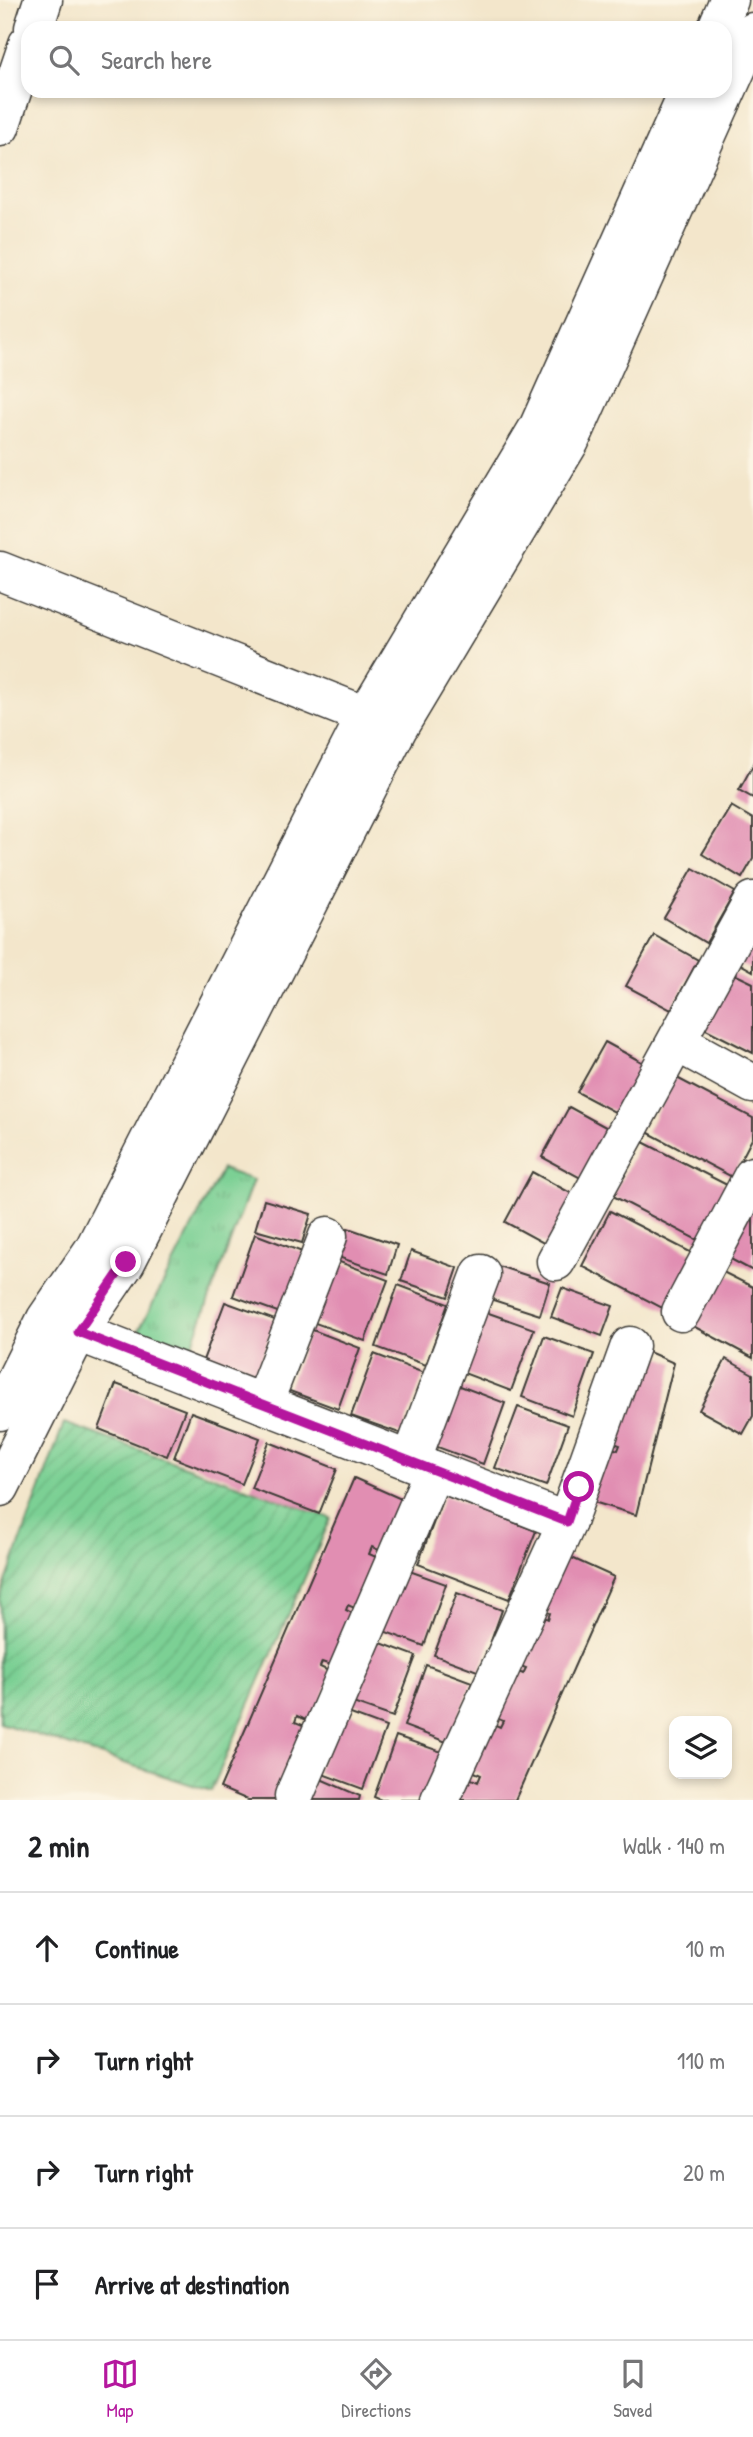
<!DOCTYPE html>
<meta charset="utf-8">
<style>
:root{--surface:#fff;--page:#f6f6f6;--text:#202124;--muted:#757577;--line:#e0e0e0;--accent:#b5179e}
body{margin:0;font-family:"Patrick Hand",sans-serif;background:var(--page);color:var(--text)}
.controls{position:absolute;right:21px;bottom:21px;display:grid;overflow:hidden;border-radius:14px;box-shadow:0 4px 10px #0003}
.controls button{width:63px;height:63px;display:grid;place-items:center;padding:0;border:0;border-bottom:2px solid var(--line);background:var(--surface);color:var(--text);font:35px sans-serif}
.stop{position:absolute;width:21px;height:21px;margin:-16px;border:5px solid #b5179e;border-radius:50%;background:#fff}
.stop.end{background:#b5179e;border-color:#fff;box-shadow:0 2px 7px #0008}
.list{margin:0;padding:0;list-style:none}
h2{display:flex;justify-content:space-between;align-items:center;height:91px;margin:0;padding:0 28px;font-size:30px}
h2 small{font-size:23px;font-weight:400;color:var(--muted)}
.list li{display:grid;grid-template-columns:46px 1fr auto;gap:21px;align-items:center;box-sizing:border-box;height:112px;padding:0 28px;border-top:2px solid var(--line)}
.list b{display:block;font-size:26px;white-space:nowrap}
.list em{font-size:23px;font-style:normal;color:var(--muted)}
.icon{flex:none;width:38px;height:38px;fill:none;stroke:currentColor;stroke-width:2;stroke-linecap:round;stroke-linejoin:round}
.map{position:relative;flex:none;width:753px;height:1800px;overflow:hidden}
.search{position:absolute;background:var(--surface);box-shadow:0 4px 10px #0003;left:21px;right:21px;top:21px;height:77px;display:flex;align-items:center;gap:18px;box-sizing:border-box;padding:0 24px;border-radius:21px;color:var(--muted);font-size:26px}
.sheet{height:539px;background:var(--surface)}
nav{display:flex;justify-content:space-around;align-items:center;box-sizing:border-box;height:98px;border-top:2px solid var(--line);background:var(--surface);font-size:19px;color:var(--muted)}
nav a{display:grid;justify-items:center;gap:4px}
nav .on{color:var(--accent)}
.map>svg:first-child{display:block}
</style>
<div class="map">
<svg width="753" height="1800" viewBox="0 0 753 1800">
<defs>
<pattern id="park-tufts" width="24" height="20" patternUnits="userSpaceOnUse" patternTransform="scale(1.75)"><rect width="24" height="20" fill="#7bd094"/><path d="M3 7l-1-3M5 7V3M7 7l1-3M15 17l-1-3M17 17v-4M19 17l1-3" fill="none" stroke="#6ab27f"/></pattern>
<pattern id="garden-furrows" width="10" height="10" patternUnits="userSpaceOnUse" patternTransform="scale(1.75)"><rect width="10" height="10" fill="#7bd094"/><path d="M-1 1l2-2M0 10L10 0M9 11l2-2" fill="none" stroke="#6ab27f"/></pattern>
</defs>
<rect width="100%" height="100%" fill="#fcf5e5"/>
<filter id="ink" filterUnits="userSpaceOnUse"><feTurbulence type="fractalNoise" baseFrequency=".0143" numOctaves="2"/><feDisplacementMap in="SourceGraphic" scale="14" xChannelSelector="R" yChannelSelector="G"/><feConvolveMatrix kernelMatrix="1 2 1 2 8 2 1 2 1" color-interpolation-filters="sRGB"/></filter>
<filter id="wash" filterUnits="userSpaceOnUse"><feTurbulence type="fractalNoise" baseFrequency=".00686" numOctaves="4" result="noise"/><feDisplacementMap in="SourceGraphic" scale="28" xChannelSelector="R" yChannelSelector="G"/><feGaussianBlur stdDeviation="1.57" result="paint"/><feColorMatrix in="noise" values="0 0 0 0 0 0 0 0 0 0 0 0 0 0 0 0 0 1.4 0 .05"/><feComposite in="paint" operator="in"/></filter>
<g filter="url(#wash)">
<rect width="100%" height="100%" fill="#f3e6cb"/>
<path fill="url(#park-tufts)" stroke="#4c7658" stroke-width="2" d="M222,1169L253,1180L190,1351L138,1332Z"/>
<path fill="url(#garden-furrows)" stroke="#4c7658" stroke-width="2" d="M64,1423L331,1518L211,1791L0,1723V1598Z"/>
<g id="blocks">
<g fill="#e18eb2">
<path d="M753,765V798L739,790Z"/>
<path d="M731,806L753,819V859L742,878L702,854Z"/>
<path d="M693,868L735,892L706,943L664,918Z"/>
<path d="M753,927V971L735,961Z"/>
<path d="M654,935L698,960L671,1010L626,986Z"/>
<path d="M728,971L753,983V1053L700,1026Z"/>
<path d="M605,1042L649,1066L622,1116L577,1092Z"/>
<path d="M675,1077L753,1118V1137L732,1177L647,1132Z"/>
<path d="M569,1107L613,1131L586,1181L542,1157Z"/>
<path d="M641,1141L727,1185L699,1241L613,1196Z"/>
<path d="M532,1172L576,1196L549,1246L505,1222Z"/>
<path d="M264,1200L311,1214L302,1243L255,1230Z"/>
<path d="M753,1201V1271L725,1256Z"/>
<path d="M610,1211L696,1255L668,1311L582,1266Z"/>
<path d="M348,1228L397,1245L388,1274L338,1257Z"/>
<path d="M255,1234L305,1253L283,1314L233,1296Z"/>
<path d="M411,1251L458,1268L448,1297L401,1281Z"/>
<path d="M337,1261L388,1280L365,1341L315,1323Z"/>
<path d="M498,1266L550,1283L540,1315L487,1298Z"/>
<path d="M721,1271L753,1287V1358L693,1326Z"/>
<path d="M398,1285L448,1304L426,1365L376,1347Z"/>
<path d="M562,1288L613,1306L602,1336L551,1317Z"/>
<path d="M225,1302L275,1320L253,1382L202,1363Z"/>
<path d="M483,1311L534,1329L511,1391L461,1372Z"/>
<path d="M310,1329L360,1348L338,1409L287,1390Z"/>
<path d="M544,1336L594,1354L572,1416L522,1397Z"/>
<path d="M640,1348L674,1363L636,1515L587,1500L606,1446L618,1450L620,1445L608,1441Z"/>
<path d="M374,1354L424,1373L402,1434L351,1416Z"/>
<path d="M726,1359L753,1374V1416L743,1434L699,1410Z"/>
<path d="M116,1384L185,1410L167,1456L99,1429Z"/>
<path d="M455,1384L505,1403L483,1464L432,1445Z"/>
<path d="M518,1407L568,1425L546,1486L495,1468Z"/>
<path d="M191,1412L260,1438L242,1484L174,1458Z"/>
<path d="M269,1442L337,1469L319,1514L251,1488Z"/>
<path d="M354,1478L408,1502L386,1553L372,1547L369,1554L383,1560L361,1611L348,1605L346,1610L358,1616L336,1667L322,1662L320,1667L333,1673L312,1723L297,1716L295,1722L310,1728L279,1800H248L220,1788Z"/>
<path d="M444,1495L536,1531L509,1599L418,1564Z"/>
<path d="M563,1554L614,1577L515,1800H454L465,1776L478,1782L481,1775L468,1769L489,1722L500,1727L503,1721L492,1716L512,1669L523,1674L526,1668L515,1664L537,1614L548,1619L550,1613L539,1609Z"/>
<path d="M401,1568L446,1584L424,1646L378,1629Z"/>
<path d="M457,1593L502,1610L480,1672L434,1655Z"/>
<path d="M370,1639L416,1656L393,1717L347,1701Z"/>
<path d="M426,1665L472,1682L449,1743L404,1726Z"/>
<path d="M340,1710L386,1727L363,1789L317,1772Z"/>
<path d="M396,1736L442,1752L425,1800H381L374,1797Z"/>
<path d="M316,1777L360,1796L359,1800H305Z"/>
</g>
</g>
</g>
<g filter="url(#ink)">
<use href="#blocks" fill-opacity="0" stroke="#3c3a36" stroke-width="2"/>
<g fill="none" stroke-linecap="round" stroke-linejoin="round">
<defs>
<g id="minor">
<path d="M34,28L43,0"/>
<path d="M717,28L729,0"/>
<path d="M0,127L28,44"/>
<path d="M0,571L389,725"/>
<path d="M677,1042L753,1084"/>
<path d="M556,1261L753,901"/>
<path d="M681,1312L753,1176"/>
<path d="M78,1332L567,1522"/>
<path d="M263,1404L328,1236"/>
<path d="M0,1411L46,1319L94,1249L366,716L538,428L689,91"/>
<path d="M411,1461L481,1274"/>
<path d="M0,1487L78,1332L126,1262L398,728L570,441L753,32"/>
<path d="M294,1796L434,1470"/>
<path d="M440,1800L567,1522L630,1346"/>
</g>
</defs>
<use href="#minor" stroke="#3c3a36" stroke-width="41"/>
<use href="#minor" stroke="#fff" stroke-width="38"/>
</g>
</g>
<g fill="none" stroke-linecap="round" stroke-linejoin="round" filter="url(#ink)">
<path stroke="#b5179e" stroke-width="9" d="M126,1262L78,1332L567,1522L579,1487"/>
</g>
</svg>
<div class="controls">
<button><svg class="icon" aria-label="layers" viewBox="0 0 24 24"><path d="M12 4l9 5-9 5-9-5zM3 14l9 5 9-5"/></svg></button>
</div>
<div class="stop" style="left:579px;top:1487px"></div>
<div class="stop end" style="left:126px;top:1262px"></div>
<div class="search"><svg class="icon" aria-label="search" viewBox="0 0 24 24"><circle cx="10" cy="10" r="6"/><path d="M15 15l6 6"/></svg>Search here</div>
</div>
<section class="sheet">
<h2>2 min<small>Walk · 140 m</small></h2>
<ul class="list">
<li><svg class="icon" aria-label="ahead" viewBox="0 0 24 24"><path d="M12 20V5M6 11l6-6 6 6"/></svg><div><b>Continue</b></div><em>10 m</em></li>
<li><svg class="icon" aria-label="right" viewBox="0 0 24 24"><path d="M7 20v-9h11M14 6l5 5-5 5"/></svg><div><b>Turn right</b></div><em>110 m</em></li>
<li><svg class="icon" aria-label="right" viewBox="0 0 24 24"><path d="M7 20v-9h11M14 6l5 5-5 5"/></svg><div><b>Turn right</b></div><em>20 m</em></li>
<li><svg class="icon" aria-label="arrive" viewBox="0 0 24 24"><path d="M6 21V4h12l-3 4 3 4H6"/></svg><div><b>Arrive at destination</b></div></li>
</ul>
</section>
<nav>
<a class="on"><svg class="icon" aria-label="map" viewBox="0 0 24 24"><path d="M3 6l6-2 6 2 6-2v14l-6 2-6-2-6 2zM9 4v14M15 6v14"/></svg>Map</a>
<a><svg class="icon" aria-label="directions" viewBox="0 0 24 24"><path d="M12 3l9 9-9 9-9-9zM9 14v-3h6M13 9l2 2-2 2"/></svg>Directions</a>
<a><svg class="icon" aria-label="saved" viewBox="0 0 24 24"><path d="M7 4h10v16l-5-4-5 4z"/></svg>Saved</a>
</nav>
